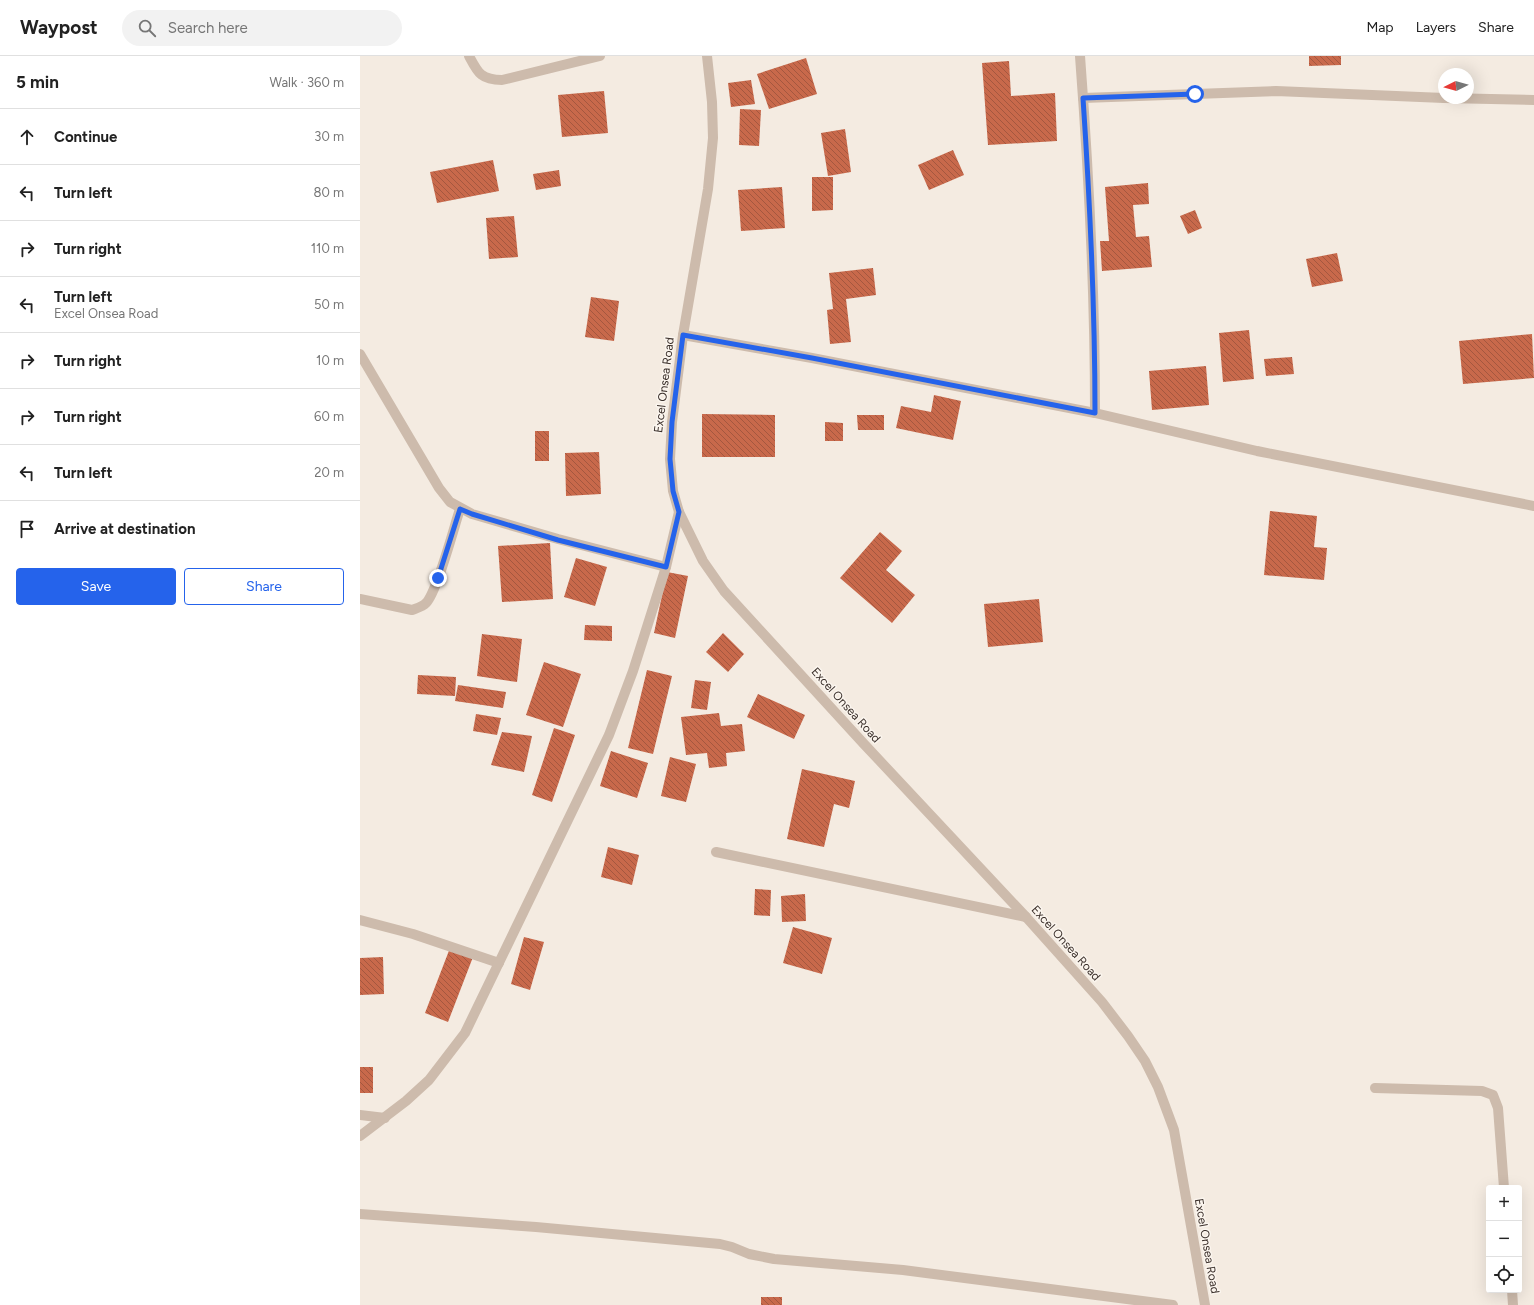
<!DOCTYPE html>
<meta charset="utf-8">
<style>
:root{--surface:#fff;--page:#f2f2f2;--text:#222;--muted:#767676;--line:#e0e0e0;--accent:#2563eb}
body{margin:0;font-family:Figtree,sans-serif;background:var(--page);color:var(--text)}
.controls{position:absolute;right:12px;bottom:12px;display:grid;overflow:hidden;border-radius:4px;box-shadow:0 4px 16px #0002}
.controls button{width:36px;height:36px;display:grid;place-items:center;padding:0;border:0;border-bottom:1px solid var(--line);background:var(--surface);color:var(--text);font:20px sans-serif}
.compass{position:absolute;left:1078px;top:12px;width:36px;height:36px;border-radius:50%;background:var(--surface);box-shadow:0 4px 16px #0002;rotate:265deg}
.stop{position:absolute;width:12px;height:12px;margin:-9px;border:3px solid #2563eb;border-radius:50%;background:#fff}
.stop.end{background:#2563eb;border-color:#fff;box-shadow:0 1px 4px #0008}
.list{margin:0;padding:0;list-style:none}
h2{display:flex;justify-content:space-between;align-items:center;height:52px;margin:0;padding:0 16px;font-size:17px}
h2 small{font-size:13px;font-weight:400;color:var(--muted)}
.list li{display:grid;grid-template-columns:26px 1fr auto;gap:12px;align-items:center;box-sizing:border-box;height:56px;padding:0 16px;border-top:1px solid var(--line)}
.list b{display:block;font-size:15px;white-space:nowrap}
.list p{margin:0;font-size:13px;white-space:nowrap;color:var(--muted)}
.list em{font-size:13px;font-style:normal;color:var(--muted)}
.actions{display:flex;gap:8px;padding:12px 16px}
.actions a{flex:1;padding:9px 0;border:1px solid var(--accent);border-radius:4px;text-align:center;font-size:14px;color:var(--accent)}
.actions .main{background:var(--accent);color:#fff}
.icon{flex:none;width:22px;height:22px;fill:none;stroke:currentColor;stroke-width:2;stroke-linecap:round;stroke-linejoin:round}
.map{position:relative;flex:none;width:1174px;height:1249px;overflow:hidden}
header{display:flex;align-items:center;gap:24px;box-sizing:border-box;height:56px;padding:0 20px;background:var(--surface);border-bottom:1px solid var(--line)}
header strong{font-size:19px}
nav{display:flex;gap:22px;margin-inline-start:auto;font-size:14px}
.search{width:280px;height:36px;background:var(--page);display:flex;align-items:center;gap:10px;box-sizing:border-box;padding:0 14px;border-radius:22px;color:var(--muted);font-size:15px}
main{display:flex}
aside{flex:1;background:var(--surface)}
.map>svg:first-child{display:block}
</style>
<header>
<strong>Waypost</strong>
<div class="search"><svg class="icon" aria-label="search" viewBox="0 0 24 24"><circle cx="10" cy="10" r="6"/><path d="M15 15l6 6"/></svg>Search here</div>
<nav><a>Map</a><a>Layers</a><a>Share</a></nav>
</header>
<main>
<aside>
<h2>5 min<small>Walk · 360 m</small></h2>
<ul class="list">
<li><svg class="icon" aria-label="ahead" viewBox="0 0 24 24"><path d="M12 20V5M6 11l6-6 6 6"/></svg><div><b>Continue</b></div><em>30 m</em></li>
<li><svg class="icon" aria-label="left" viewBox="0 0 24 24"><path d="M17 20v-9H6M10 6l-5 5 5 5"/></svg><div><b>Turn left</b></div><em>80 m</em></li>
<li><svg class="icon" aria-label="right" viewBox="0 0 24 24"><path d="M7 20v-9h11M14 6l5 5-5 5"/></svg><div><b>Turn right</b></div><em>110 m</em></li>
<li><svg class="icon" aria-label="left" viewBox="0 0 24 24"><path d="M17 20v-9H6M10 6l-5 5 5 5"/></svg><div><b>Turn left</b><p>Excel Onsea Road</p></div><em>50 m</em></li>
<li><svg class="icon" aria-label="right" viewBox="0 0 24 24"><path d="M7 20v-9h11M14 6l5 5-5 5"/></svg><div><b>Turn right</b></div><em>10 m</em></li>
<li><svg class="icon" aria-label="right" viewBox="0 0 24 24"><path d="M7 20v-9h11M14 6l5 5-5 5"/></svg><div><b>Turn right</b></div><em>60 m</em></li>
<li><svg class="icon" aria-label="left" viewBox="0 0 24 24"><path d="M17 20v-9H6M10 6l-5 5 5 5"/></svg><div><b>Turn left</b></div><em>20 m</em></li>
<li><svg class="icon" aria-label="arrive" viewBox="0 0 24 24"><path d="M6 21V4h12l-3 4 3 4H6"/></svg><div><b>Arrive at destination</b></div></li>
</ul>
<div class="actions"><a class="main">Save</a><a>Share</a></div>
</aside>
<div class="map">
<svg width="1174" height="1249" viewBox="0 0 1174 1249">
<defs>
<pattern id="building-back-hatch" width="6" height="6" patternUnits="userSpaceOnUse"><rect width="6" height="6" fill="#c8694b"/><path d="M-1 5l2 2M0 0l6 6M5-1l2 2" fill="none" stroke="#a4573f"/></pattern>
</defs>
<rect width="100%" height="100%" fill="#f4ebe1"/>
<g fill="url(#building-back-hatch)">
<path d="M949,0H981V9L949,10Z"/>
<path d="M446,2L457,38L409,53L397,18Z"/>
<path d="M649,5L651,40L695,37L697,85L628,89L622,7Z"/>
<path d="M391,24L395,48L371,51L368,27Z"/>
<path d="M244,35L248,77L202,81L198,39Z"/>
<path d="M380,53L401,54L399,90L379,89Z"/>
<path d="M485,73L491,116L468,120L461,77Z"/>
<path d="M593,94L604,119L569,134L558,109Z"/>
<path d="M133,104L139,135L77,147L70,116Z"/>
<path d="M199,114L201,130L176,134L173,118Z"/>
<path d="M452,121H473V154L452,155Z"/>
<path d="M788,127L789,148L773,149L776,181L789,180L792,211L742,215L740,185H749L745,131Z"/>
<path d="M422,131L425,172L381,175L378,134Z"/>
<path d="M835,154L842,172L828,178L820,160Z"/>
<path d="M154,160L158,201L129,203L126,162Z"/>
<path d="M977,197L983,225L952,231L946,203Z"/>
<path d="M513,212L516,239L486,243L491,286L470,288L467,254L473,253L469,217Z"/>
<path d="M231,241L259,245L254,285L225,281Z"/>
<path d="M889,274L894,323L863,326L859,277Z"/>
<path d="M1172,278L1174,322L1103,328L1099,285Z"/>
<path d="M932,301L934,318L906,320L904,303Z"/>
<path d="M846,310L849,349L792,354L789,315Z"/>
<path d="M574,339L601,345L593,384L536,372L541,350L571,356Z"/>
<path d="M342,358L415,359V401H342Z"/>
<path d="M497,359H524V374H498Z"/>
<path d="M465,366L483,367V385H465Z"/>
<rect x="175" y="375" width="14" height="30"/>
<path d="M239,396L241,438L206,440L205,397Z"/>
<path d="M910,455L957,460L954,491L967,492L964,524L904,519Z"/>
<path d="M520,476L542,495L526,514L555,539L532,567L480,522Z"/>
<path d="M190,487L193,543L142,546L138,490Z"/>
<path d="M216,502L247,511L235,550L204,541Z"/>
<path d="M307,516L328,520L315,582L294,577Z"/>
<path d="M679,543L683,586L628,591L624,548Z"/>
<path d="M225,569L252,570V585L224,584Z"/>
<path d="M363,577L384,598L368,616L346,596Z"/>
<path d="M122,578L162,583L157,626L117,620Z"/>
<path d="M184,606L221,618L203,671L166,659Z"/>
<path d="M287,614L312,620L293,698L268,692Z"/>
<path d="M58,619L96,621L95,640L57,638Z"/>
<path d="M335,624L351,626L347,654L331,652Z"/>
<path d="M98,629L146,636L143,652L95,645Z"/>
<path d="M398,638L445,659L434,683L387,661Z"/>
<path d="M359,657L361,670L382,668L385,695L366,697L367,710L349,712L347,697L326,699L321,661Z"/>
<path d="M116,658L141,662L137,679L113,675Z"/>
<path d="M194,672L215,679L192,746L172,739Z"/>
<path d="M142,676L172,680L164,716L131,709Z"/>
<path d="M251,695L288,707L277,742L240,730Z"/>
<path d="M310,701L336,708L326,746L301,740Z"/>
<path d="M442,713L495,725L489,752L474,748L464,791L427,783Z"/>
<path d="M248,791L279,799L272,829L241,821Z"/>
<path d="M395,833L411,834L410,860L394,859Z"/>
<path d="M445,838L446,865L422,866L421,840Z"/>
<path d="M433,871L472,882L462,918L423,907Z"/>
<path d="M164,881L184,886L170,934L151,928Z"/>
<path d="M90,892L113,901L88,966L65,957Z"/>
<path d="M23,901L24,938L0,939V902Z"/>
<rect x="0" y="1011" width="13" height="26"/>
<rect x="401" y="1241" width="21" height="8"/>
</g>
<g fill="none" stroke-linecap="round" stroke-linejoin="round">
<g stroke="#cdbbac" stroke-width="10">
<path d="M109,0C118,17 121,24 142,24L240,0"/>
<path d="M347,0L352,46L353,82L348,133L323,279L312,366L310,403L313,435L319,456L343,505L364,535L504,688L666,861L742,946L768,980L785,1005L798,1031L814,1074L845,1249"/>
<path d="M720,0C729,119 735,238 735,357"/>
<path d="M723,42L916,35L1084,42"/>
<path d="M1084,42L1174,44"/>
<path d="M323,279L452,302L735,357L897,395L1174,450"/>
<path d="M0,298L79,432L90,446L112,458L198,483L306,511"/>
<path d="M0,543L52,554C57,552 62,551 66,547C77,536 94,471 100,453"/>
<path d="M356,796L666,861"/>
<path d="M0,864L53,878L139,907"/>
<path d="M1015,1032L1122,1035L1133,1039L1138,1052L1144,1132"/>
<path d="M0,1059L25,1062"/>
<path d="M0,1080L46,1045L69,1024L105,977L249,679L273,615L306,511L319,456"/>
<path d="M0,1158L176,1171L360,1188L372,1191L389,1198L414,1203L543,1214L813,1249"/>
<path d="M1152,1234L1153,1249"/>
</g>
</g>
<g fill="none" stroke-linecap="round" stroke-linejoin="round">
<path stroke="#2563eb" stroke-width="5" d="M78,522L100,453L112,458L198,484L306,511L319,456L313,435L310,403L312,366L323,279L452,302L735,357C735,252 730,147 723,42L835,38"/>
</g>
<g text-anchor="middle" stroke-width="3" stroke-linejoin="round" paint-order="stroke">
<g font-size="12" fill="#3b302b" stroke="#fbf5ee">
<text transform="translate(304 329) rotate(-83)" y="4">Excel Onsea Road</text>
<text transform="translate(486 649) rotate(48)" y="4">Excel Onsea Road</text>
<text transform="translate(706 887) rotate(48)" y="4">Excel Onsea Road</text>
<text transform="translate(847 1190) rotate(80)" y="4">Excel Onsea Road</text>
</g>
</g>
</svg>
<div class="controls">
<button>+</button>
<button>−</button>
<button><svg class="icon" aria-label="locate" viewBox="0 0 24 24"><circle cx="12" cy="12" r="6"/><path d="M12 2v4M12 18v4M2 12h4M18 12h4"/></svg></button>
</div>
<svg class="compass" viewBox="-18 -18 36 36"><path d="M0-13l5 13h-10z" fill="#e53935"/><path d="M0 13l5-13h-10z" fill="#767676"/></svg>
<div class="stop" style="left:835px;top:38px"></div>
<div class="stop end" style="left:78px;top:522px"></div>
</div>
</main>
